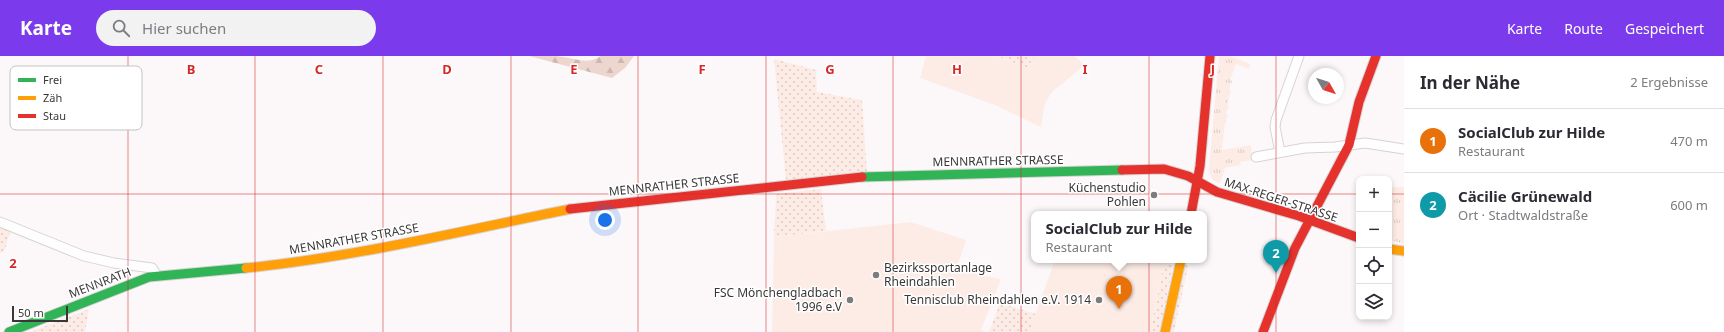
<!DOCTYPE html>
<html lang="de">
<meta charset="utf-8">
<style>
:root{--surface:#fff;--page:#f2f2f3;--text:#2b2b33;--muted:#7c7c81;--line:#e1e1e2;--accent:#7c3aed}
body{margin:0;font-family:"Noto Sans",sans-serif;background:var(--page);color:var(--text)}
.controls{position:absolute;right:12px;bottom:12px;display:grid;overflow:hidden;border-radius:8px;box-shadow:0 2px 6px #0003}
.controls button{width:36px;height:36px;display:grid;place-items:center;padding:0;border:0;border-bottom:1px solid var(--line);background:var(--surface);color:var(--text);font:20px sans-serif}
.compass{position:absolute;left:1308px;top:12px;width:36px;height:36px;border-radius:50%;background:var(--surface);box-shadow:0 2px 6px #0003;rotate:129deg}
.scale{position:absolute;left:12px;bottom:10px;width:56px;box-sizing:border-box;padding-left:4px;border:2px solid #3a3738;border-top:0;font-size:11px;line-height:14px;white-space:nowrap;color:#3a3738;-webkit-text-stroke:3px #fff;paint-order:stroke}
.you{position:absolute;left:605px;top:164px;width:14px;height:14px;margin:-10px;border:3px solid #fff;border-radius:50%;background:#1a73e8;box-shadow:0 0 0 6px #1a73e833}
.badge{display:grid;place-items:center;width:26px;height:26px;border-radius:50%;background:var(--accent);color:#fff;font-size:13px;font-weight:700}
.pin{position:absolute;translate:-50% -33px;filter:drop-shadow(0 1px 2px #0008)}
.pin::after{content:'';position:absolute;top:21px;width:14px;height:12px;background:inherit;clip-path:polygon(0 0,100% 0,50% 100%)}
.popup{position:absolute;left:1031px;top:155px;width:176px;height:52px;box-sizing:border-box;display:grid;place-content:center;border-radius:8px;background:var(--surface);filter:drop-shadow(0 1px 3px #0005);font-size:13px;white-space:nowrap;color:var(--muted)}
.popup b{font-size:15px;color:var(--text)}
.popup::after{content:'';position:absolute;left:50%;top:100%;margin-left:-8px;border:8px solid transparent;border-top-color:var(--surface)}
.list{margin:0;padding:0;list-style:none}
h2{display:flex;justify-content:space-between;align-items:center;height:52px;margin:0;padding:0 16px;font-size:17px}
h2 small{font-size:13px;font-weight:400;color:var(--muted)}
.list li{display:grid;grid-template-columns:26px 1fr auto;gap:12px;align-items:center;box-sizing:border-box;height:64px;padding:0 16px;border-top:1px solid var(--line)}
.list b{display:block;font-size:15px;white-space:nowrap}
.list p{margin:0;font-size:13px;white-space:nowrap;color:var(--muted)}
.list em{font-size:13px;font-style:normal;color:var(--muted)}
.icon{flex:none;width:22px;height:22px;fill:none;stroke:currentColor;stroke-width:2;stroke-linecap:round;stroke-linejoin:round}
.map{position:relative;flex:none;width:1404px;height:276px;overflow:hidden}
header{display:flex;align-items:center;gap:24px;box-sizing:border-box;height:56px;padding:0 20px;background:var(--accent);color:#fff}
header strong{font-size:19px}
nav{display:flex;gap:22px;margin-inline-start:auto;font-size:14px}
.search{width:280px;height:36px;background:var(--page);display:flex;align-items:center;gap:10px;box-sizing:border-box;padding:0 14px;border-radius:22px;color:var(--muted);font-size:15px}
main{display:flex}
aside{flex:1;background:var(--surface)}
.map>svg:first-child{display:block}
</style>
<header>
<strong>Karte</strong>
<div class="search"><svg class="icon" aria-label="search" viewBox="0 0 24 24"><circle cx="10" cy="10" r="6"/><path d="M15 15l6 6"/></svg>Hier suchen</div>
<nav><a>Karte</a><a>Route</a><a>Gespeichert</a></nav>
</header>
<main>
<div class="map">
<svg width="1404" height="276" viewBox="0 0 1404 276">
<defs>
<pattern id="grass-dots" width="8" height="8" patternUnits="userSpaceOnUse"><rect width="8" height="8" fill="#fdece6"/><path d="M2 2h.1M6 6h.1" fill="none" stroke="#dacbc6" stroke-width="1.8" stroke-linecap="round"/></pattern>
<pattern id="forest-firs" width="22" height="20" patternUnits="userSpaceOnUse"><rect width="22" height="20" fill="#ecd6ce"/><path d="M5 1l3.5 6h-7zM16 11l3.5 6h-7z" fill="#cbb8b2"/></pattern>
<pattern id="park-tufts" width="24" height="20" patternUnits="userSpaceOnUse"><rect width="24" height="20" fill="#fdece6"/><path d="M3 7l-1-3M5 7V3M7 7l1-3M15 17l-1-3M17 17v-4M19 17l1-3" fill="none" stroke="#dacbc6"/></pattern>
</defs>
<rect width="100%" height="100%" fill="#fcf8f9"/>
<g fill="url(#grass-dots)">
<path d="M997,0H1035L1027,12Z"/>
<path d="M774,3L816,14L817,36L862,44L867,117L786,125Z"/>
<path d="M821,133L826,175L774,181L776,138Z"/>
<path d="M0,169L11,174L4,196L0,197Z"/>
<path d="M1165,204H1174L1160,276H1150Z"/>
<path d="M1185,208L1188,210L1174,276H1170Z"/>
<path d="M1000,247L1036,258L1029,276H989Z"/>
<path d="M89,253L85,276H30Z"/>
</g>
<path fill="url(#forest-firs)" d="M529,0C538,0 548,0 557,0C570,1 589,10 600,0H634L625,12L612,22Z"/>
<g fill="url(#park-tufts)">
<path d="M1219,0H1231L1250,8L1249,13L1236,8L1230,24L1232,25L1229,33L1231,34L1227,49H1229L1226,57L1228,58L1225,68L1222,94L1251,89L1252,104L1240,106L1241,109L1225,112L1220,127C1212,126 1210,120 1209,113Z"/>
<path d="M1389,131H1404V188L1389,183Z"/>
</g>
<g fill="#fdece6">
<path d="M926,0H997L1027,12L1035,0H1074L1085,9L1052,36L1045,47L1041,71L995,49L920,22Z"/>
<path d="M911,166L966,184L956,214L1001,223L981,274L985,276H772L774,181Z"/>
<path d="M1055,204H1165L1150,276H1029Z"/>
</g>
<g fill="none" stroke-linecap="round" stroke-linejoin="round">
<defs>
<g id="street">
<path d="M1280,96L1275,71L1276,64L1299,0"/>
<path d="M1256,101L1305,92L1335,91L1365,87L1404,93"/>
<path d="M0,166L84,200L114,207L152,212L157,220"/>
</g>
<g id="fast">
<path d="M862,121L1122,114"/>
<path d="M9,276L149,221L246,212"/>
</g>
<g id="slow">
<path d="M1389,193L1404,195"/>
<path d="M246,212C355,201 462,175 570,153"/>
<path d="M1165,276L1181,204"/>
</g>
<g id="jam">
<path d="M1122,114L1164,113L1188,120L1217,136L1299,160L1359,182"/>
<path d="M570,153L862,121"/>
<path d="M1191,158L1200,110L1210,0"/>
<path d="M1263,276L1295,192L1349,89L1359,46L1376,0"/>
</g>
</defs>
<use href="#street" stroke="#d7d3d4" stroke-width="11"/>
<use href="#fast" stroke="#d7d3d4" stroke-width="11"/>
<use href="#slow" stroke="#d7d3d4" stroke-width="11"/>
<use href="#jam" stroke="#d7d3d4" stroke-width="11"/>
<use href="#street" stroke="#fffefe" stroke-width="9"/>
<use href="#fast" stroke="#30b455" stroke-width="9"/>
<use href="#slow" stroke="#ff9f0a" stroke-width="9"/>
<use href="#jam" stroke="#e5322d" stroke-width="9"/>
</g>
<path fill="none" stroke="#d62828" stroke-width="1" stroke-opacity="0.55" d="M128,0V276M255,0V276M383,0V276M511,0V276M638,0V276M766,0V276M893,0V276M1021,0V276M1149,0V276M1276,0V276M0,138H1359M1389,138H1404"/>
<g fill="#7e7b7c" stroke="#fff" stroke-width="1.5">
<circle cx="1154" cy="139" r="4"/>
<circle cx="876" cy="219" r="4"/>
<circle cx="850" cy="244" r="4"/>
<circle cx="1099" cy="244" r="4"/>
</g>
<g text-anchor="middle" stroke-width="3" stroke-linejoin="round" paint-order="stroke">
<g font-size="12" fill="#3a3738" stroke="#fff">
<text transform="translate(998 105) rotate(-1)" y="4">MENNRATHER STRASSE</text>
<text transform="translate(674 129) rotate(-6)" y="4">MENNRATHER STRASSE</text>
<text transform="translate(1281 144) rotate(18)" y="4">MAX-REGER-STRASSE</text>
<text transform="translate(354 183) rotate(-10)" y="4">MENNRATHER STRASSE</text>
<text transform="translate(100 227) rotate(-21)" y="4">MENNRATH</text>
</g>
<g font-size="12" fill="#3a3738" stroke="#fff" text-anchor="end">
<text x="1146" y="136">Küchenstudio<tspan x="1146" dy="14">Pohlen</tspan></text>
<text x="884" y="216" text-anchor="start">Bezirkssportanlage<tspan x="884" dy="14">Rheindahlen</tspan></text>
<text x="842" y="241">FSC Mönchengladbach<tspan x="842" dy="14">1996 e.V</tspan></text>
<text x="1091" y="248">Tennisclub Rheindahlen e.V. 1914</text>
</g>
</g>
<rect x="10" y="10" width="132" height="64" rx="6" fill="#fff" stroke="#c4c3c3" stroke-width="1"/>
<rect x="18" y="22" width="18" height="4" fill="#30b455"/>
<rect x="18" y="40" width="18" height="4" fill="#ff9f0a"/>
<rect x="18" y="58" width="18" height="4" fill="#e5322d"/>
<g font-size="11" fill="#3a3738">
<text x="43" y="28">Frei</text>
<text x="43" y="46">Zäh</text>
<text x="43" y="64">Stau</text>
</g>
<g font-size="13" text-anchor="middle" font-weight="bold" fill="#d62828" stroke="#fff" stroke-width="3" stroke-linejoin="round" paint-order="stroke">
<text x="191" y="18">B</text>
<text x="319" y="18">C</text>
<text x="447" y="18">D</text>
<text x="574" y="18">E</text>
<text x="702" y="18">F</text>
<text x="830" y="18">G</text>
<text x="957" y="18">H</text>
<text x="1085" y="18">I</text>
<text x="1213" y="18">J</text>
<text x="13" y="212">2</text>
</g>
</svg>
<div class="controls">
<button>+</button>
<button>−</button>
<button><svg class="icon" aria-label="locate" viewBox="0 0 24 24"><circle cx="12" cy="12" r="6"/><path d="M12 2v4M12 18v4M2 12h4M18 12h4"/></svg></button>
<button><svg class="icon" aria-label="layers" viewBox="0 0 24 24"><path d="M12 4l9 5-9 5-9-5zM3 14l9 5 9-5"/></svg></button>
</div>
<svg class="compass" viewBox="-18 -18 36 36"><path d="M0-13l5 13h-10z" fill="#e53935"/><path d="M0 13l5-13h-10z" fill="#7c7c81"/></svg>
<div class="scale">50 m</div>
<div class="you"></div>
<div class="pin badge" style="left:1119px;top:253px;background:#e8710a">1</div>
<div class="popup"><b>SocialClub zur Hilde</b>Restaurant</div>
<div class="pin badge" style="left:1276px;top:217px;background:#0f9aa8">2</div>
</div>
<aside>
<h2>In der Nähe<small>2 Ergebnisse</small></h2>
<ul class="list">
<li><span class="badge" style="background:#e8710a">1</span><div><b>SocialClub zur Hilde</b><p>Restaurant</p></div><em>470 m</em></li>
<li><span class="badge" style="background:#0f9aa8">2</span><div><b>Cäcilie Grünewald</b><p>Ort · Stadtwaldstraße</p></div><em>600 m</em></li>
</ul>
</aside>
</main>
